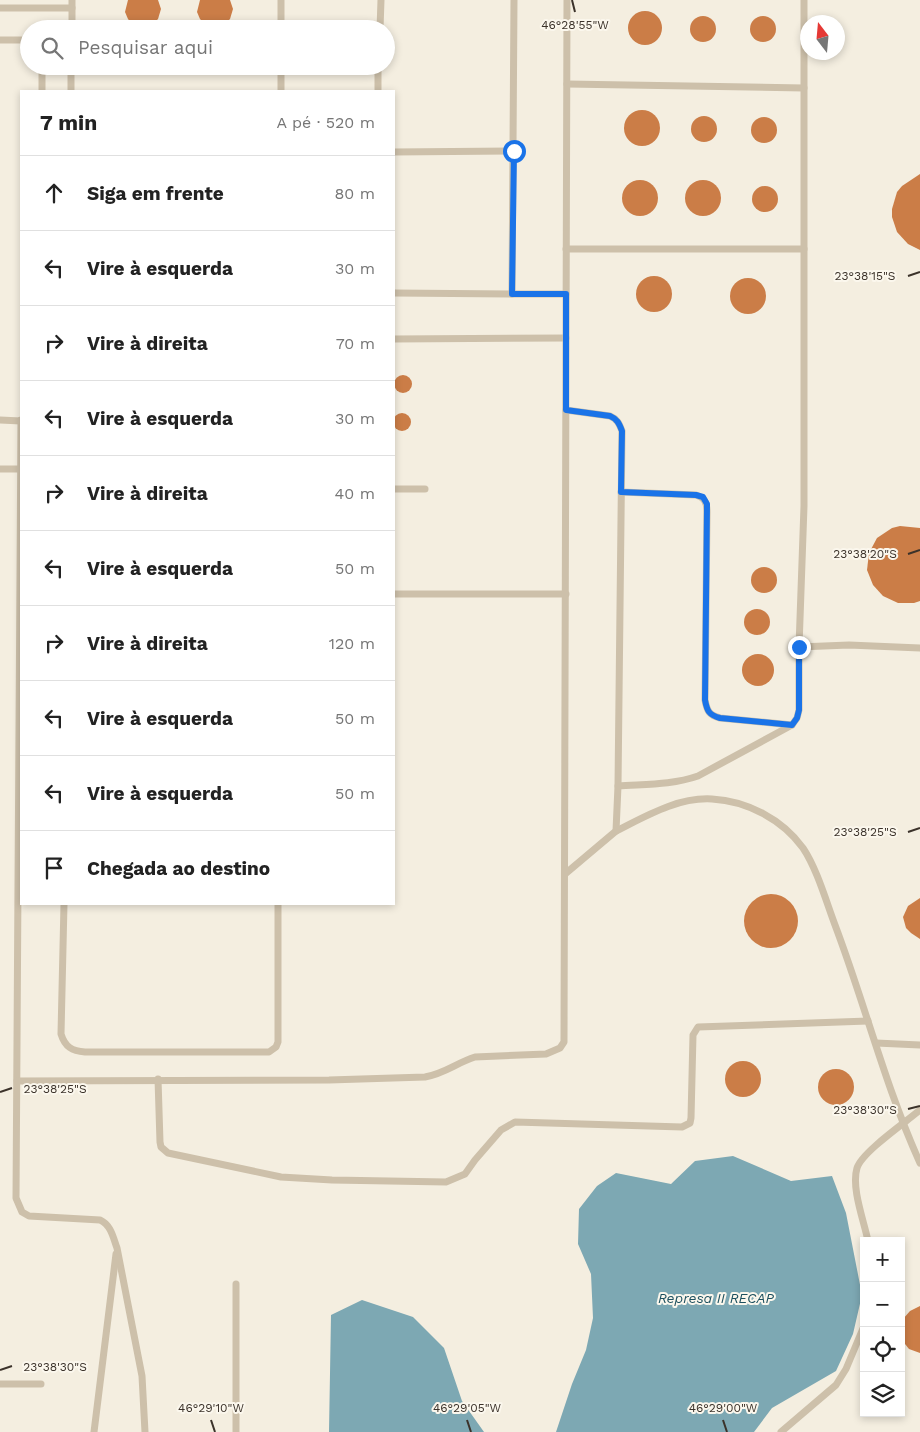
<!DOCTYPE html>
<html lang="pt">
<meta charset="utf-8">
<style>
:root{--surface:#fff;--page:#f2f2f2;--text:#222;--muted:#767676;--line:#e0e0e0}
body{margin:0;font-family:"Work Sans",sans-serif;background:var(--page);color:var(--text)}
.controls{position:absolute;right:15px;bottom:15px;display:grid;overflow:hidden;border-radius:0px;box-shadow:0 2px 8px #0003}
.controls button{width:45px;height:45px;display:grid;place-items:center;padding:0;border:0;border-bottom:1px solid var(--line);background:var(--surface);color:var(--text);font:25px sans-serif}
.compass{position:absolute;left:800px;top:15px;width:45px;height:45px;border-radius:50%;background:var(--surface);box-shadow:0 2px 8px #0003;rotate:344deg}
.stop{position:absolute;width:15px;height:15px;margin:-11px;border:4px solid #1a73e8;border-radius:50%;background:#fff}
.stop.end{background:#1a73e8;border-color:#fff;box-shadow:0 1px 5px #0008}
.list{margin:0;padding:0;list-style:none}
h2{display:flex;justify-content:space-between;align-items:center;height:65px;margin:0;padding:0 20px;font-size:21px}
h2 small{font-size:16px;font-weight:400;color:var(--muted)}
.list li{display:grid;grid-template-columns:32px 1fr auto;gap:15px;align-items:center;box-sizing:border-box;height:75px;padding:0 20px;border-top:1px solid var(--line)}
.list b{display:block;font-size:19px;white-space:nowrap}
.list em{font-size:16px;font-style:normal;color:var(--muted)}
.icon{flex:none;width:28px;height:28px;fill:none;stroke:currentColor;stroke-width:2;stroke-linecap:round;stroke-linejoin:round}
.map{position:relative;flex:none;width:920px;height:1432px;overflow:hidden}
.search{position:absolute;background:var(--surface);box-shadow:0 2px 8px #0003;left:20px;top:20px;width:375px;height:55px;display:flex;align-items:center;gap:12px;box-sizing:border-box;padding:0 18px;border-radius:28px;color:var(--muted);font-size:19px}
.panel{position:absolute;background:var(--surface);box-shadow:0 2px 8px #0003;left:20px;top:90px;width:375px;height:815px;border-radius:0px}
.map>svg:first-child{display:block}
</style>
<div class="map">
<svg width="920" height="1432" viewBox="0 0 920 1432">
<rect width="100%" height="100%" fill="#f4eee0"/>
<g fill="#7da8b3">
<path d="M733,1156L791,1181L832,1176L846,1213L862,1295L853,1334L836,1371L772,1408L754,1432H556L572,1384L586,1350L593,1318L591,1274L578,1244L579,1209L597,1186L616,1173L671,1184L695,1161Z"/>
<path d="M362,1300L413,1317L444,1348L462,1401L484,1432H329L331,1315Z"/>
</g>
<g fill="#cb7d47">
<path d="M128,0H158L161,9L158,19L153,24L146,27H139L132,24L128,19L125,12Z"/>
<path d="M200,0H230L233,9L230,19L225,24L218,27H211L205,24L200,19L197,12Z"/>
<circle cx="645" cy="28" r="17"/>
<circle cx="763" cy="29" r="13"/>
<circle cx="703" cy="29" r="13"/>
<circle cx="642" cy="128" r="18"/>
<circle cx="704" cy="129" r="13"/>
<circle cx="764" cy="130" r="13"/>
<path d="M920,174V250L908,244L897,232L892,217V209L897,192L902,186Z"/>
<circle cx="640" cy="198" r="18"/>
<circle cx="703" cy="198" r="18"/>
<circle cx="765" cy="199" r="13"/>
<circle cx="654" cy="294" r="18"/>
<circle cx="748" cy="296" r="18"/>
<circle cx="403" cy="384" r="9"/>
<circle cx="402" cy="422" r="9"/>
<path d="M900,526L920,528V601L914,603H898L883,596L873,585L867,570L869,553L877,538L892,528Z"/>
<circle cx="764" cy="580" r="13"/>
<circle cx="757" cy="622" r="13"/>
<circle cx="758" cy="670" r="16"/>
<circle cx="771" cy="921" r="27"/>
<path d="M920,898V939L911,933L906,928L903,917L908,906Z"/>
<circle cx="743" cy="1079" r="18"/>
<circle cx="836" cy="1087" r="18"/>
<path d="M920,1306V1353L909,1349L901,1339V1322L903,1319L910,1311Z"/>
</g>
<g fill="none" stroke-linecap="round" stroke-linejoin="round">
<g stroke="#cdc0aa" stroke-width="7">
<path d="M514,0L512,294H566"/>
<path d="M0,8H72V0"/>
<path d="M72,29V8"/>
<path d="M281,29V0"/>
<path d="M380,29L381,0"/>
<path d="M0,40H29"/>
<path d="M567,84L804,88"/>
<path d="M42,91V66"/>
<path d="M71,91V66"/>
<path d="M281,91V66"/>
<path d="M378,91V66"/>
<path d="M394,152L514,151"/>
<path d="M566,249H804"/>
<path d="M394,293L512,294"/>
<path d="M394,339L566,338"/>
<path d="M566,410L610,416C617,419 619,423 622,431L618,786C645,784 672,785 698,776L792,725L797,718L799,710V647L849,645L920,648"/>
<path d="M0,420L21,421"/>
<path d="M21,420L16,1198L22,1212L29,1216L100,1220C111,1225 113,1237 117,1248L142,1376L145,1432"/>
<path d="M0,469H21"/>
<path d="M394,489H425"/>
<path d="M621,492L696,495C705,498 707,503 707,512L705,700C707,711 709,715 720,718L792,725"/>
<path d="M394,594H566"/>
<path d="M799,647L804,506V0"/>
<path d="M616,831C646,816 678,797 712,799C747,801 782,819 803,848C817,869 826,901 835,925C865,1004 885,1086 920,1163"/>
<path d="M565,874L616,831L618,786"/>
<path d="M64,904L61,1034C65,1047 72,1051 85,1052H269L276,1047L278,1042V904"/>
<path d="M876,1043L920,1045"/>
<path d="M158,1079L160,1142L161,1147L168,1153L281,1177L332,1180L446,1182L465,1174L475,1160L501,1130L515,1122L682,1127L690,1123L691,1118L693,1035L698,1027L868,1021"/>
<path d="M17,1081L329,1080L425,1077C446,1073 456,1063 475,1057L546,1054L560,1048L564,1042L567,0"/>
<path d="M868,1241C864,1221 851,1188 857,1168C862,1152 906,1122 920,1110"/>
<path d="M0,1384H41"/>
<path d="M94,1432L116,1254"/>
<path d="M236,1432V1284"/>
<path d="M781,1432L836,1385L846,1369L864,1326"/>
</g>
</g>
<g fill="none" stroke-linecap="round" stroke-linejoin="round">
<path stroke="#1a73e8" stroke-width="6" d="M514,151L512,294H566V410L610,416C617,419 619,423 622,431L621,492L696,495L703,497L707,504L705,700C707,711 709,715 720,718L792,725L797,718L799,710V647"/>
</g>
<path fill="none" stroke="#3b322a" stroke-width="2" d="M572,0L575,12M908,276L920,272M908,554L920,550M908,832L920,828M0,1092L12,1088M908,1109L920,1106M0,1370L12,1366M211,1420L215,1432M467,1420L471,1432M723,1420L727,1432"/>
<g text-anchor="middle" stroke-width="4" stroke-linejoin="round" paint-order="stroke">
<g font-size="14" font-style="italic" fill="#1d505f" stroke="#fbf7ed">
<text x="716" y="1303">Represa II RECAP</text>
</g>
</g>
<g font-size="12" text-anchor="middle" fill="#3b322a" stroke="#fbf7ed" stroke-width="4" stroke-linejoin="round" paint-order="stroke">
<text x="575" y="29">46°28'55"W</text>
<text x="865" y="280">23°38'15"S</text>
<text x="865" y="558">23°38'20"S</text>
<text x="865" y="836">23°38'25"S</text>
<text x="55" y="1093">23°38'25"S</text>
<text x="865" y="1114">23°38'30"S</text>
<text x="55" y="1371">23°38'30"S</text>
<text x="211" y="1412">46°29'10"W</text>
<text x="467" y="1412">46°29'05"W</text>
<text x="723" y="1412">46°29'00"W</text>
</g>
</svg>
<div class="controls">
<button>+</button>
<button>−</button>
<button><svg class="icon" aria-label="locate" viewBox="0 0 24 24"><circle cx="12" cy="12" r="6"/><path d="M12 2v4M12 18v4M2 12h4M18 12h4"/></svg></button>
<button><svg class="icon" aria-label="layers" viewBox="0 0 24 24"><path d="M12 4l9 5-9 5-9-5zM3 14l9 5 9-5"/></svg></button>
</div>
<svg class="compass" viewBox="-18 -18 36 36"><path d="M0-13l5 13h-10z" fill="#e53935"/><path d="M0 13l5-13h-10z" fill="#767676"/></svg>
<div class="stop" style="left:514px;top:151px"></div>
<div class="stop end" style="left:799px;top:647px"></div>
<div class="search"><svg class="icon" aria-label="search" viewBox="0 0 24 24"><circle cx="10" cy="10" r="6"/><path d="M15 15l6 6"/></svg>Pesquisar aqui</div>
<section class="panel">
<h2>7 min<small>A pé · 520 m</small></h2>
<ul class="list">
<li><svg class="icon" aria-label="ahead" viewBox="0 0 24 24"><path d="M12 20V5M6 11l6-6 6 6"/></svg><div><b>Siga em frente</b></div><em>80 m</em></li>
<li><svg class="icon" aria-label="left" viewBox="0 0 24 24"><path d="M17 20v-9H6M10 6l-5 5 5 5"/></svg><div><b>Vire à esquerda</b></div><em>30 m</em></li>
<li><svg class="icon" aria-label="right" viewBox="0 0 24 24"><path d="M7 20v-9h11M14 6l5 5-5 5"/></svg><div><b>Vire à direita</b></div><em>70 m</em></li>
<li><svg class="icon" aria-label="left" viewBox="0 0 24 24"><path d="M17 20v-9H6M10 6l-5 5 5 5"/></svg><div><b>Vire à esquerda</b></div><em>30 m</em></li>
<li><svg class="icon" aria-label="right" viewBox="0 0 24 24"><path d="M7 20v-9h11M14 6l5 5-5 5"/></svg><div><b>Vire à direita</b></div><em>40 m</em></li>
<li><svg class="icon" aria-label="left" viewBox="0 0 24 24"><path d="M17 20v-9H6M10 6l-5 5 5 5"/></svg><div><b>Vire à esquerda</b></div><em>50 m</em></li>
<li><svg class="icon" aria-label="right" viewBox="0 0 24 24"><path d="M7 20v-9h11M14 6l5 5-5 5"/></svg><div><b>Vire à direita</b></div><em>120 m</em></li>
<li><svg class="icon" aria-label="left" viewBox="0 0 24 24"><path d="M17 20v-9H6M10 6l-5 5 5 5"/></svg><div><b>Vire à esquerda</b></div><em>50 m</em></li>
<li><svg class="icon" aria-label="left" viewBox="0 0 24 24"><path d="M17 20v-9H6M10 6l-5 5 5 5"/></svg><div><b>Vire à esquerda</b></div><em>50 m</em></li>
<li><svg class="icon" aria-label="arrive" viewBox="0 0 24 24"><path d="M6 21V4h12l-3 4 3 4H6"/></svg><div><b>Chegada ao destino</b></div></li>
</ul>
</section>
</div>
